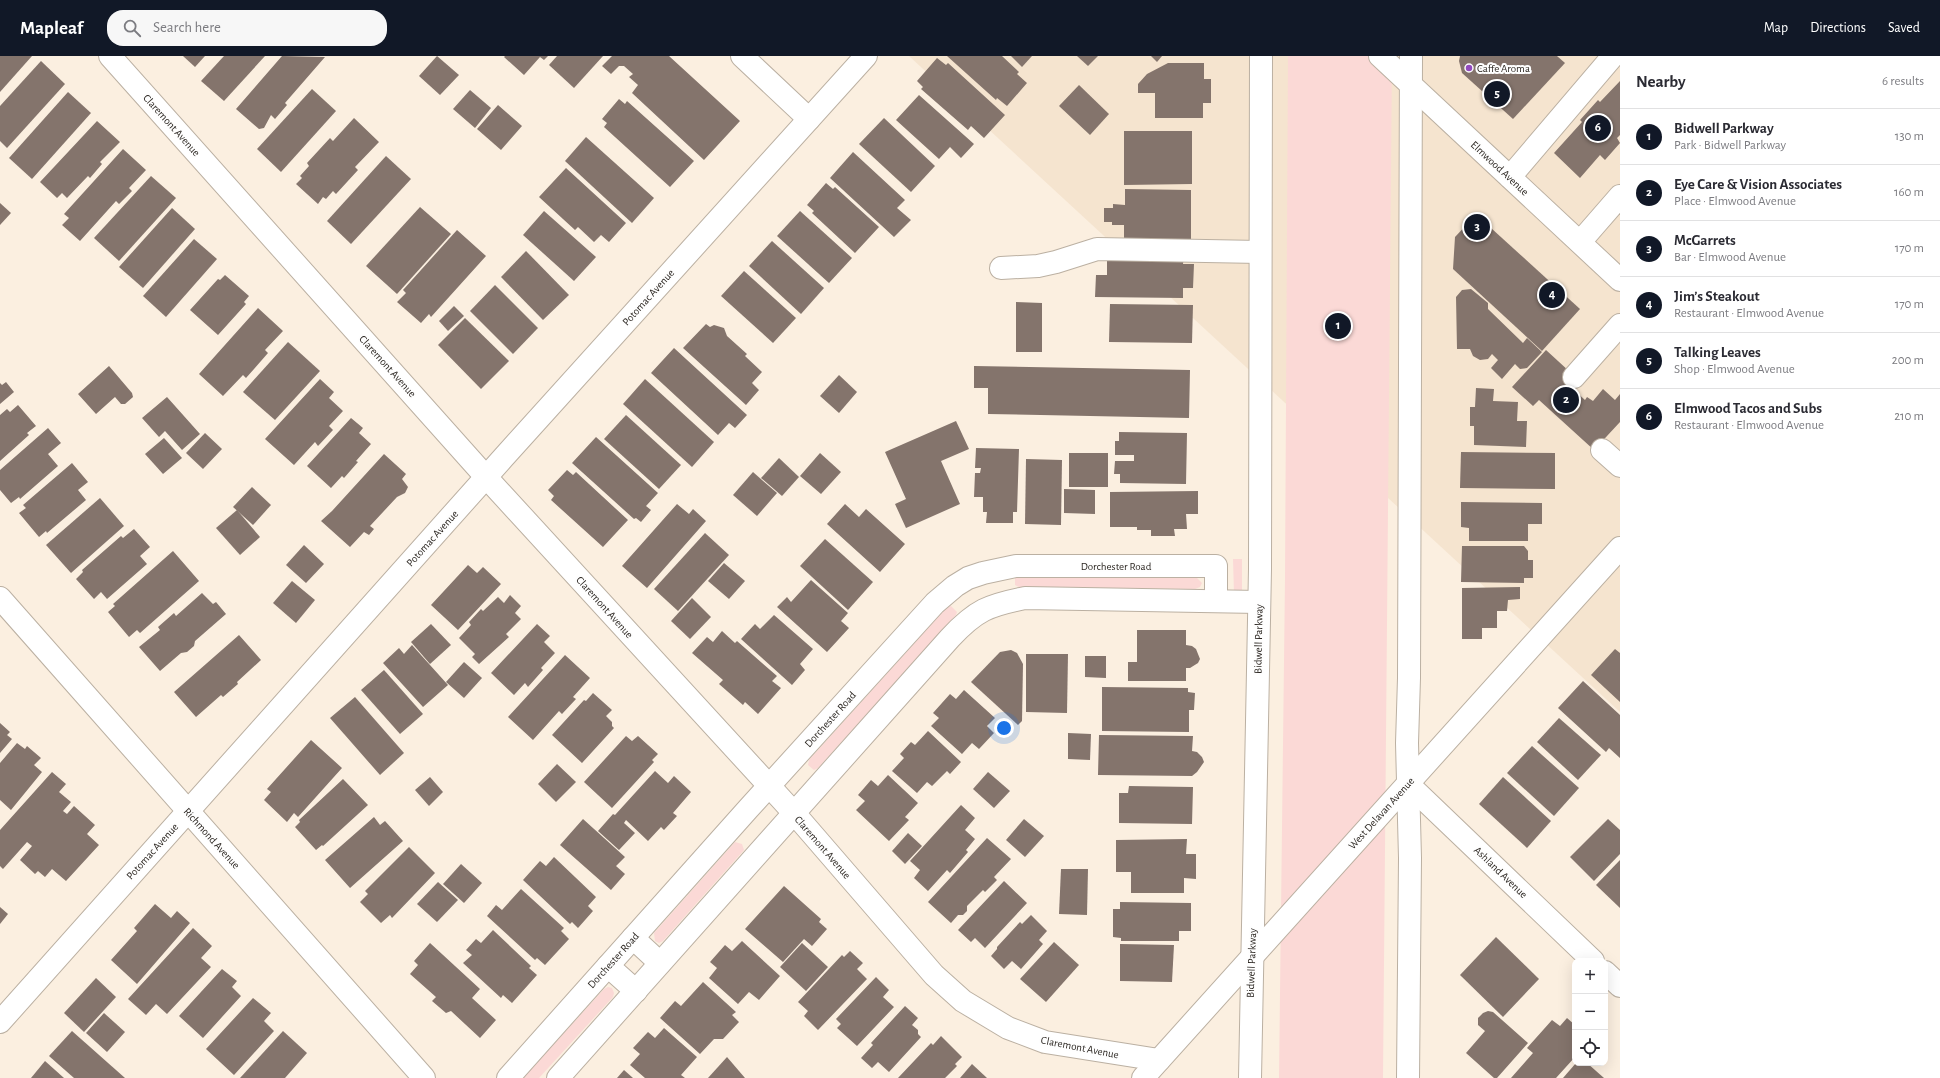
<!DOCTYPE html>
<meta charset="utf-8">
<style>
:root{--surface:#fff;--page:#f7f7f7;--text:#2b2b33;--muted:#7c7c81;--line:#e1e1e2;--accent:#111827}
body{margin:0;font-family:"Alegreya Sans",sans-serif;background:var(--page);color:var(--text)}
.controls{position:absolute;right:12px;bottom:12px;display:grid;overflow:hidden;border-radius:8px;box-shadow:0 4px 16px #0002}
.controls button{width:36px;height:36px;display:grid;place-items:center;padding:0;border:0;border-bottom:1px solid var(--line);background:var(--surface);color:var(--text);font:20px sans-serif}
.you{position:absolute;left:1004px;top:672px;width:14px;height:14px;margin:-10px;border:3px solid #fff;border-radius:50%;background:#1a73e8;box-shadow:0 0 0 6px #1a73e833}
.badge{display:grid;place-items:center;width:26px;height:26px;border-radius:50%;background:var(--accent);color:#fff;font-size:13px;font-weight:700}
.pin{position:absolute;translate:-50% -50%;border:2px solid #fff;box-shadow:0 1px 4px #0006}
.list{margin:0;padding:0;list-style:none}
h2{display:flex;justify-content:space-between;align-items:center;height:52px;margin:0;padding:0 16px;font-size:17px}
h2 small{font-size:13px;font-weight:400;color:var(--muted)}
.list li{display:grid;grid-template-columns:26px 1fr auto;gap:12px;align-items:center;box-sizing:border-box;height:56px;padding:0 16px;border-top:1px solid var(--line)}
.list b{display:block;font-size:15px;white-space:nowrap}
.list p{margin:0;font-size:13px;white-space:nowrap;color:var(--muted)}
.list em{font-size:13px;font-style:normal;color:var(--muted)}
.icon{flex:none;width:22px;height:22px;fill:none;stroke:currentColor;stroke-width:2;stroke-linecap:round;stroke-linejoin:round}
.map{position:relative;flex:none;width:1620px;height:1022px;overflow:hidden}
header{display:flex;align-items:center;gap:24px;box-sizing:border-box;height:56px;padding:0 20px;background:var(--accent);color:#fff}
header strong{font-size:19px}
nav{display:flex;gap:22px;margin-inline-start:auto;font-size:14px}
.search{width:280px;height:36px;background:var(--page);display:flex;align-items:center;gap:10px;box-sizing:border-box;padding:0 14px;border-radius:16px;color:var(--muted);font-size:15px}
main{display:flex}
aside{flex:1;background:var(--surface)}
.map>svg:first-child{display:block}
</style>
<header>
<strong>Mapleaf</strong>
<div class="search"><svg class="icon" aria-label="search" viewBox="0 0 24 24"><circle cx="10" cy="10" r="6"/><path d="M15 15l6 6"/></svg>Search here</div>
<nav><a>Map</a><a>Directions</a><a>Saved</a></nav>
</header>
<main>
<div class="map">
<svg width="1620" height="1022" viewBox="0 0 1620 1022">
<rect width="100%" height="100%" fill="#fbefe0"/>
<path fill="#f5e4cf" d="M909,0H1620V656Z"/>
<g fill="#fbd9d6">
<path d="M1288,0H1392L1383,1022H1279L1285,522Z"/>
<path d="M1233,503H1242V541L1234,538Z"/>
<path d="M1019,519L1196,521L1202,527L1200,531L1195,533L1019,531L1015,529V521Z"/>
<path d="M951,550L957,556L956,559L818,712L814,714L808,709L809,704L947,551Z"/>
<path d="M735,786L742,788L744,794L663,885L659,887L655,885L654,877Z"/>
<path d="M608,931L612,932L614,937L613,941L539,1022H523L604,933Z"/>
</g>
<g fill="#84746c">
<path d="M0,0H32L0,36Z"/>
<path d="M183,0H205L195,11Z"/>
<path d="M224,0H265L224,45L201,25Z"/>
<path d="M282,0L325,1L285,47L287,49L275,63L271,59L264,72L259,73L236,53Z"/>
<path d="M437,0L459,19L440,39L419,20Z"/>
<path d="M505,0H548L544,4L540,1L524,19L504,1Z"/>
<path d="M557,0H603L574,32L549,9Z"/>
<path d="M612,0H669L740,65L704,104L632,37L638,29L629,21L633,18L624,10H619L611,18L602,10Z"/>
<path d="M947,0H1002L1019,16L1017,18L1027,27L1007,50L997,42L996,44Z"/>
<path d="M1011,0H1032L1022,11Z"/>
<path d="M1077,0H1098L1088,10Z"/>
<path d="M1151,0H1162L1157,6Z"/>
<path d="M1460,0H1557L1565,7L1513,63L1462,17L1459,5Z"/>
<path d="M937,2L946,9L948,7L1005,59L984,82L971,70L968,74L921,33L923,31L917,25Z"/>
<path d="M41,5L65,28L7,92L0,85V50Z"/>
<path d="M1168,7H1204V23H1211V47H1203V62H1155V37H1138V28L1147,18Z"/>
<path d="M1620,25V79L1617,82L1620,87L1605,104L1600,99L1580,122L1554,97L1582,66L1580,64L1598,44L1600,46Z"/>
<path d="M1079,29L1109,58L1090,79L1059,50Z"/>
<path d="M312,33L336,55L281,116L257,93Z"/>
<path d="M470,34L491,52L475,72L453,53Z"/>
<path d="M68,36L91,57L32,123L9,102Z"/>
<path d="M919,39L974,88L961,102L950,91L939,103L896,64Z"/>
<path d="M619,43L625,48L627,45L694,105L670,131L604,71L607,67L602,63Z"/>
<path d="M498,49L522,70L501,94L477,73Z"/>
<path d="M354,62L379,86L355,111L358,114L336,138L333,135L326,143L323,141L318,148L296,128L302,122L300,120L309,110L307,107L330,82L333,85Z"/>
<path d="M884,62L935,110L911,136L859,88Z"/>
<path d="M97,65L120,86L100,106L102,108L90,122L88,120L67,142L62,137L57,142L40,126Z"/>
<path d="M1124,75H1192V128L1124,129Z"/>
<path d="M586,81L654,142L632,167L565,105Z"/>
<path d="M123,93L146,114L129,132L132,135L119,148L116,145L80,185L62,169L69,162L64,158Z"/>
<path d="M853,96L905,144L897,152L911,164L894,181L830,122Z"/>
<path d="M386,100L411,123L351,188L327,165Z"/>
<path d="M566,112L626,167L609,186L601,179L594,186L578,171L575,174L539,141Z"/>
<path d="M151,120L176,142L119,205L94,182Z"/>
<path d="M826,127L833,133L835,131L879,171L855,197L812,157L814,155L807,149Z"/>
<path d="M1125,133L1191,134V185H1124V169H1112V166H1104V152H1113V148L1125,149Z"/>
<path d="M0,147L11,157L0,169Z"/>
<path d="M420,151L451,178L397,238L366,210Z"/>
<path d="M172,152L195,173L143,232L119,211Z"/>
<path d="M544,155L596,201L574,225L523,179Z"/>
<path d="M800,155L852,202L829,227L777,180Z"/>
<path d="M1480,162L1580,253L1542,295L1453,213L1455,181L1470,165Z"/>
<path d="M457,174L486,200L431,261L429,258L421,267L397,246L406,237L403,234Z"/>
<path d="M194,183L217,203L166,261L143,240Z"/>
<path d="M772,185L824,232L801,258L749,210Z"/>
<path d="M526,195L569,239L543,264L501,221Z"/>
<path d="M1107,198L1184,199L1183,208H1194L1193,232H1183V242L1095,241L1096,219H1107Z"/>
<path d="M744,215L796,262L773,287L721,240Z"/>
<path d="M225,219L249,240L244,246L246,248L218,279L190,254L218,223L220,224Z"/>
<path d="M495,229L538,272L513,298L470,255Z"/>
<path d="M1471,233L1488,247V253L1523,287L1527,282L1542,296L1527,312L1520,313L1515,308L1502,323L1491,312L1498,304L1492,298L1488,303L1480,304L1473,300L1470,293H1457L1456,241L1462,234Z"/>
<path d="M1016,246L1042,247V296H1016Z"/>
<path d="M1110,248L1193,249L1192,287L1109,286Z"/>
<path d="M454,250L464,260L448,275L439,265Z"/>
<path d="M258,252L283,275L265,294L268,297L246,322L243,319L223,340L199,318Z"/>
<path d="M465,262L509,305L481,333L438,289Z"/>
<path d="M706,268L710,271L714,269L724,272L727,280L747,298L745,300L762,316L752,327L759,334L746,349L683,292Z"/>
<path d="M288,286L320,315L275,364L243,336Z"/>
<path d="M674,292L747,359L735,372L729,367L718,379L651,317Z"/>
<path d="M1546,294L1570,316L1563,324L1585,344L1587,341L1593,345L1603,333L1615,344L1620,338V366L1594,394L1539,344L1533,350L1512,331Z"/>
<path d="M109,310L132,337L133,341L125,348H121L115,341L96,358L78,338Z"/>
<path d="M974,310L1190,314L1189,362L988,358V332H974Z"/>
<path d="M839,319L857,336L839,357L820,340Z"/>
<path d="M320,323L334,336L329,342L343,355L329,370L333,374L318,390L315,386L294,409L265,383Z"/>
<path d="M645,323L714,386L692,411L623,348Z"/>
<path d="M6,326L14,336L0,348V327L2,329Z"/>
<path d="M1476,332L1494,333L1493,345L1518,346L1517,365H1527L1526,391L1474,389V370H1470V351H1475Z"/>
<path d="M167,341L200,378L182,394L165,375L159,381L142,362Z"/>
<path d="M18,349L36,370L27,377L29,379L0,405V359L7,353L10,356Z"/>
<path d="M626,359L681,409L659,433L604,383Z"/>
<path d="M351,362L363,372L359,377L371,388L356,405L358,406L344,422L342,420L331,432L307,410Z"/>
<path d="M956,365L969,393L941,405L960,448L906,472L895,448L906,443L885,396Z"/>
<path d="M48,372L61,387L48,398L58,410L20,443L19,441L11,447L0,434V414Z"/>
<path d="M1119,376L1187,377L1186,428L1120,427V418H1114L1115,405H1134V399H1115V385H1119Z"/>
<path d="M205,377L222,393L203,413L186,397Z"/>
<path d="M596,381L658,437L646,450L651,454L641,466L636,462L634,463L572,407Z"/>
<path d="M164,382L182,402L163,418L145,398Z"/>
<path d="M976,392L1019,393L1017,456H1013V467H986L987,456H983V441H974L975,417H980L981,412H975Z"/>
<path d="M1461,396L1555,397V433L1460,432Z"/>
<path d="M820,397L841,416L821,438L800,420Z"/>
<rect x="1069" y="397" width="39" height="34"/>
<path d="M384,398L406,418L402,423L408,431L405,437L397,441L370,470L374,473L369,479L364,476L350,491L321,465L332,455Z"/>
<path d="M779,402L799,421L782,440L761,422Z"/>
<path d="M1026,403L1062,404L1061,469L1025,468Z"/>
<path d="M72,407L88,426L78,434L86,444L47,477L46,475L39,481L19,457L26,452L23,449Z"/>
<path d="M567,414L573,419L576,416L628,464L603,491L551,444L554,440L548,434Z"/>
<path d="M753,416L777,437L757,460L733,439Z"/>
<path d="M252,431L271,449L253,469L233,451Z"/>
<path d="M1064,433L1095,434V458L1064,457Z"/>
<path d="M1198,435V458H1186L1187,473H1174L1175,480H1151V474H1137V471H1110V436Z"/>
<path d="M100,442L124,470L71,517L46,489Z"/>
<path d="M1461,446L1542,447V468H1528V485H1469V472L1461,471Z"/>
<path d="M677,448L689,458L693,453L706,465L647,532L622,510Z"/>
<path d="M845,448L859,461L866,453L905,488L880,516L827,468Z"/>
<path d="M237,454L260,481L240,499L216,472Z"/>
<path d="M134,473L150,491L140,500L147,508L107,543L101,536L94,543L76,523L83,516L82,514L121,480L123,482Z"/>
<path d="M705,477L729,499L678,555L654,533Z"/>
<path d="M825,483L873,526L848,554L800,510Z"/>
<path d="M304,489L324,508L306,527L286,509Z"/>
<path d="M1462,490H1524L1528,495V504H1533V522H1524V527L1461,526Z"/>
<path d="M173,495L199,525L140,577L137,574L129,581L108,556L115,550L113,548Z"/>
<path d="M724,507L745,525L729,543L708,525Z"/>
<path d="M468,509L477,517L483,511L501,528L458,574L431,549Z"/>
<path d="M811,524L848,557L841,565L849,572L827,596L777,551L787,541L791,546Z"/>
<path d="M292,525L315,544L296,567L273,547Z"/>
<path d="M1520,531V543L1508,544L1507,555H1497V572H1482V583H1462V532Z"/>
<path d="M202,537L213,548L216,546L226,558L195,585L194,590L187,596L181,597L160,615L139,591L160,574L158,571L174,557L176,560Z"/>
<path d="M510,539L521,550L515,557L521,563L506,578L509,581L479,608L472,601L475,598L459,582L471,569L469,566L481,553L483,555L498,541L504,547Z"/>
<path d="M692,542L711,561L690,583L671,565Z"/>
<path d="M774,559L813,593L800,608L805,614L792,629L741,583L755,568L760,573Z"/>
<path d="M431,568L451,589L430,608L411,586Z"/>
<path d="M537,568L550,580L544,586L555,597L541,612L543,614L528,631L525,627L514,639L491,617Z"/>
<path d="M1137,574H1186V589L1192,590L1196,593L1200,603L1198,607L1190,612H1186V625H1128V606H1137Z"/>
<path d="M722,575L735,587L737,585L777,620L772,625L781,632L758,658L745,646L743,649L719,628L723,624L692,597L707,581L713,586Z"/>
<path d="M239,579L261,604L237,626L238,628L223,641L221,639L196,661L174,636Z"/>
<path d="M412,589L448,629L423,651L383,607L399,592L404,598Z"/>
<path d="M1615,593L1620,597V646L1591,619Z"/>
<path d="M1011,594L1017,597L1023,608L1022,665L1018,669L971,626L1000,596Z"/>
<path d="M1026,598H1068L1067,657L1026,656Z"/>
<path d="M565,599L590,622L573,641L576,643L562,658L559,655L533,684L508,661Z"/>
<path d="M1085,600H1106V622L1085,621Z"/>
<path d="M464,606L482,622L464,642L446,626Z"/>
<path d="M384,614L423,658L400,678L361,634Z"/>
<path d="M1583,625L1620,659V702L1609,692L1606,696L1558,652Z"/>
<path d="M1102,631L1188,632V636L1195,637L1194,654H1189V676L1102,675Z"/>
<path d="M964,634L995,662L987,670L994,677L979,693L972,687L962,698L931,670L939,662L933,657L950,638L956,643Z"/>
<path d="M593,637L612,654L606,660L612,666V670L614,672L582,707L552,679L584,644L586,645Z"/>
<path d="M355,641L404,697L380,719L330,662Z"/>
<path d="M1559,662L1601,699L1578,724L1537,686Z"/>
<path d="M0,667L10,676L7,679L12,683L0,697Z"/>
<path d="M928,675L961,706L950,718L947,715L932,730L927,726L917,737L892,715L904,702L900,698L911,686L915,689Z"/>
<path d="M1068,677L1091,678L1090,704L1068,703Z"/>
<path d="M1099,679L1193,680L1192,695L1197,696L1202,701L1204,706L1197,716L1192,720L1098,719Z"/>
<path d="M626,680L632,685L638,680L658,698L652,704L654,706L612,752L584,726Z"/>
<path d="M311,684L342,712L298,761L294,757L287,766L264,744L271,736L267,733Z"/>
<path d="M17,687L25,693L27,690L41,702L34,709L42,716L11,754L0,744V707Z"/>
<path d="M1532,690L1579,732L1554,760L1507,717Z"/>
<path d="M557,708L576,726L556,746L538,728Z"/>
<path d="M655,715L668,727L674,720L691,736L673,757L677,760L664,774L661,771L648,785L626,764L624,767L635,777L619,794L598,775L613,758L615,759Z"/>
<path d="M52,716L66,728L59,736L71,746L63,755L67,758L74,750L95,769L87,778L99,789L66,825L52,813L45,821L38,815L35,818L20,804L32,790L27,786L3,813L0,810V774Z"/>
<path d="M988,716L1010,735L994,752L973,733Z"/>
<path d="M888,719L918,747L905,761L909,764L889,785L856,754L865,745L858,739L871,724L878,730Z"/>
<path d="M430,721L443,736L429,750L415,734Z"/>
<path d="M1503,721L1551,765L1527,792L1479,748Z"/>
<path d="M343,723L368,749L323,790L322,789L316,794L295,771L300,766L299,764Z"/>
<path d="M1129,730L1193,731L1192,768L1119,767V737H1128Z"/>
<path d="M961,749L975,762L965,774L975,783L966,794L968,796L950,817L947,814L928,835L914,822L920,814L910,805Z"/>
<path d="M374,761L380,769L385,765L403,785L350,832L325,804Z"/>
<path d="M583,763L625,801L616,810L625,818L611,834L560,789Z"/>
<path d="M1024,763L1044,780L1025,801L1006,784Z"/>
<path d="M1608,763L1620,774V798L1594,825L1570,801Z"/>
<path d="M908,777L922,790L905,808L892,795Z"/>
<path d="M987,782L1011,803L994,821L997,824L985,836L983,834L967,850V855L963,859H958L951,867L928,846Z"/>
<path d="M1187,783L1186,798H1196V823L1184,822V837H1131V816H1116V784Z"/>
<path d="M409,791L435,817L392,862L390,859L381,867L360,846L368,838L365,835Z"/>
<path d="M554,801L596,841L588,850L593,855L578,872L572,866L570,868L523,824L540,805L546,810Z"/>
<path d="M1620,804V852L1596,829Z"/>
<path d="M461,808L482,827L464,847L443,828Z"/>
<path d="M1061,813H1088L1087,859L1059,858Z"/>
<path d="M1004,825L1027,847L985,892L975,882L971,886L958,874Z"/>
<path d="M438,826L458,844L437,866L417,848Z"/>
<path d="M784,830L821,863L819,866L827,873L812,890L804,883L783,906L745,873Z"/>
<path d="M521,833L564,872L561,875L569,883L545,909L537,902L535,904L487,860L496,849L502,854Z"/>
<path d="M1120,846L1191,847V875H1179V885H1121V882L1113,881V853H1120Z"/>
<path d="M155,848L171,862L177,855L190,867L137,928L111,904L137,875L134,872Z"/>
<path d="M0,851L8,858L0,868Z"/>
<path d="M1031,859L1047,875L1039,884L1043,888L1021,913L1012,905L1004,913L991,900L997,893V891L1020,866L1022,868Z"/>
<path d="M193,872L212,890L201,902L211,911L167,958L156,948L146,959L128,943Z"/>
<path d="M493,874L531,910L529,912L537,919L512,947L503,939L501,942L463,907L472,899L466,894L476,883L481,887Z"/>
<path d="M1496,881L1539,923L1503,961L1460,919Z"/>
<path d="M742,885L780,920L759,944L749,936L738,948L709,922L717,912L710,906L725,889L732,895Z"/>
<path d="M1054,886L1079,909L1046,946L1020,923Z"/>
<path d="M430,887L480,933L472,942L496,964L480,982L451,955L446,957L432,945L436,941L410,918L418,909L414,905Z"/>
<path d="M802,887L828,911L806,935L780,911Z"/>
<path d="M1120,888L1174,889L1172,926L1120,925Z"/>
<path d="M850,895L863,907L857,913L867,923L818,974L804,960L808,955L798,946L842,899L844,901Z"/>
<path d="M222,913L237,925L232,931L241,940L203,982L179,960Z"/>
<path d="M876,921L889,934L883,941L894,951L857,990L837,972L841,968L836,963Z"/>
<path d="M96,922L116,941L84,976L64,957Z"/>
<path d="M703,926L736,956L732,959L739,966L723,983H714L700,998L660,962L675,945L681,950Z"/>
<path d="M253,942L271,957L264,965L274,975L234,1019L206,993Z"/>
<path d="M905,950L918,962L912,969L918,974V978L921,981L889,1016L878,1006L872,1012L861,1002L873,989L871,987Z"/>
<path d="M1488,955L1493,956L1528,987L1497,1022H1494L1466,997L1485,975L1478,969V962L1483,957Z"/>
<path d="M104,957L125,976L107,996L86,977Z"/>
<path d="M1567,962L1575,969V1001L1556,1022H1511L1533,997L1527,992L1552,964L1560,970Z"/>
<path d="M664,972L697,1001L681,1019L685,1022H645L630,1009L640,998L633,992L648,976L655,982Z"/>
<path d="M72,975L125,1022H74L49,1000Z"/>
<path d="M283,975L307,997L285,1022H240Z"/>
<path d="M941,980L962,1001L955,1008L957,1010L945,1022H898L931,987L933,989Z"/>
<path d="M727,1001L745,1022H708Z"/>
<path d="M45,1005L64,1022H31Z"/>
<path d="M1576,1007H1587L1604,1022H1563Z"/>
<path d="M972,1008L987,1022H960Z"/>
<path d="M624,1014L633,1022H617Z"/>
</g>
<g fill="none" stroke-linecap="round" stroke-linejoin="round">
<defs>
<g id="minor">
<path d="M110,0L486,421L794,757L934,919L963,945L1008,972L1045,986L1159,1004"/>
<path d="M742,0L809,63"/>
<path d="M1380,0L1620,224"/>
<path d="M1510,121L1613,0"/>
<path d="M1580,186L1620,140"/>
<path d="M1001,212L1038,210L1056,206L1097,193L1260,196"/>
<path d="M1574,321L1620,269"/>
<path d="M1602,394L1620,410"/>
<path d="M0,542L424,1022"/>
<path d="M1408,728L1593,905"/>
<path d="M633,882L660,907"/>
<path d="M608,910L636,935"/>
<path d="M1605,916L1620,930"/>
<path d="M0,966L503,402L866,0"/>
<path d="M508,1022L748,753L935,547L955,530L968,522L983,517L1016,510H1216V545"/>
<path d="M558,1022L950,582C976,554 989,549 1025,542L1259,546"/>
<path d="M1143,1022L1620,492"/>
<path d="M1250,1022L1260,513L1261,0"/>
<path d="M1408,1022L1410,802L1407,687L1409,622L1411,0"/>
</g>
</defs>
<use href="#minor" stroke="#bbb0a2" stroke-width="24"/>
<use href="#minor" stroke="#fff" stroke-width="22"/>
</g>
<circle fill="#924abd" stroke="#fefefe" stroke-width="1.5" cx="1469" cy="12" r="4"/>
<g text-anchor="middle" stroke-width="4" stroke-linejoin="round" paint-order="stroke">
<g font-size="11" fill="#2b2621" stroke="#fefefe" text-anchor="start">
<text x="1477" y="16">Caffe Aroma</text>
</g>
<g font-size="11" fill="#2b2621" stroke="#fefefe">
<text transform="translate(172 69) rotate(48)" y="4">Claremont Avenue</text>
<text transform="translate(1500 112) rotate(43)" y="4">Elmwood Avenue</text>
<text transform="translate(648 241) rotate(-48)" y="4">Potomac Avenue</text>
<text transform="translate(388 310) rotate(48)" y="4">Claremont Avenue</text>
<text transform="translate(432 482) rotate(-48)" y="4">Potomac Avenue</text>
<text x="1116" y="514">Dorchester Road</text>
<text transform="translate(605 551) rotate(48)" y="4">Claremont Avenue</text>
<text transform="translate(1258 583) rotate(-89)" y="4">Bidwell Parkway</text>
<text transform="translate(830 663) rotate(-48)" y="4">Dorchester Road</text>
<text transform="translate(1381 757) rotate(-48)" y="4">West Delavan Avenue</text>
<text transform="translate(212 782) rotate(48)" y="4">Richmond Avenue</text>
<text transform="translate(823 791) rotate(49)" y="4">Claremont Avenue</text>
<text transform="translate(152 795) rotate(-48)" y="4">Potomac Avenue</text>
<text transform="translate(1501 816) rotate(44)" y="4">Ashland Avenue</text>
<text transform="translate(613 904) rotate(-48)" y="4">Dorchester Road</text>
<text transform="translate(1251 907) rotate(-88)" y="4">Bidwell Parkway</text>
<text transform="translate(1080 991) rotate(11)" y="4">Claremont Avenue</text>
</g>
</g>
</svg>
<div class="controls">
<button>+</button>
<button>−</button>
<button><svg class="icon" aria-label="locate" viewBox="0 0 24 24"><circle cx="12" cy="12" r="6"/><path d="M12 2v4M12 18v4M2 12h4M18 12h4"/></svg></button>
</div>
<div class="you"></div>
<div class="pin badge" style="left:1338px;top:270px">1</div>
<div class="pin badge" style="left:1566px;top:344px">2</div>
<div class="pin badge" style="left:1477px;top:171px">3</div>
<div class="pin badge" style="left:1552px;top:239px">4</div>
<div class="pin badge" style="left:1497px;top:38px">5</div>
<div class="pin badge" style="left:1598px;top:72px">6</div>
</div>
<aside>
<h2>Nearby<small>6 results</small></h2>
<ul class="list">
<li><span class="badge">1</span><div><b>Bidwell Parkway</b><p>Park · Bidwell Parkway</p></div><em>130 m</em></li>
<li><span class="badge">2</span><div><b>Eye Care &amp; Vision Associates</b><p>Place · Elmwood Avenue</p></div><em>160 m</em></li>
<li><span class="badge">3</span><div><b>McGarrets</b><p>Bar · Elmwood Avenue</p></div><em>170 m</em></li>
<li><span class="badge">4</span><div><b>Jim’s Steakout</b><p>Restaurant · Elmwood Avenue</p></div><em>170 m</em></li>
<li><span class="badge">5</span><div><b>Talking Leaves</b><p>Shop · Elmwood Avenue</p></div><em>200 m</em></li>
<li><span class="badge">6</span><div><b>Elmwood Tacos and Subs</b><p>Restaurant · Elmwood Avenue</p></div><em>210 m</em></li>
</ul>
</aside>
</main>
